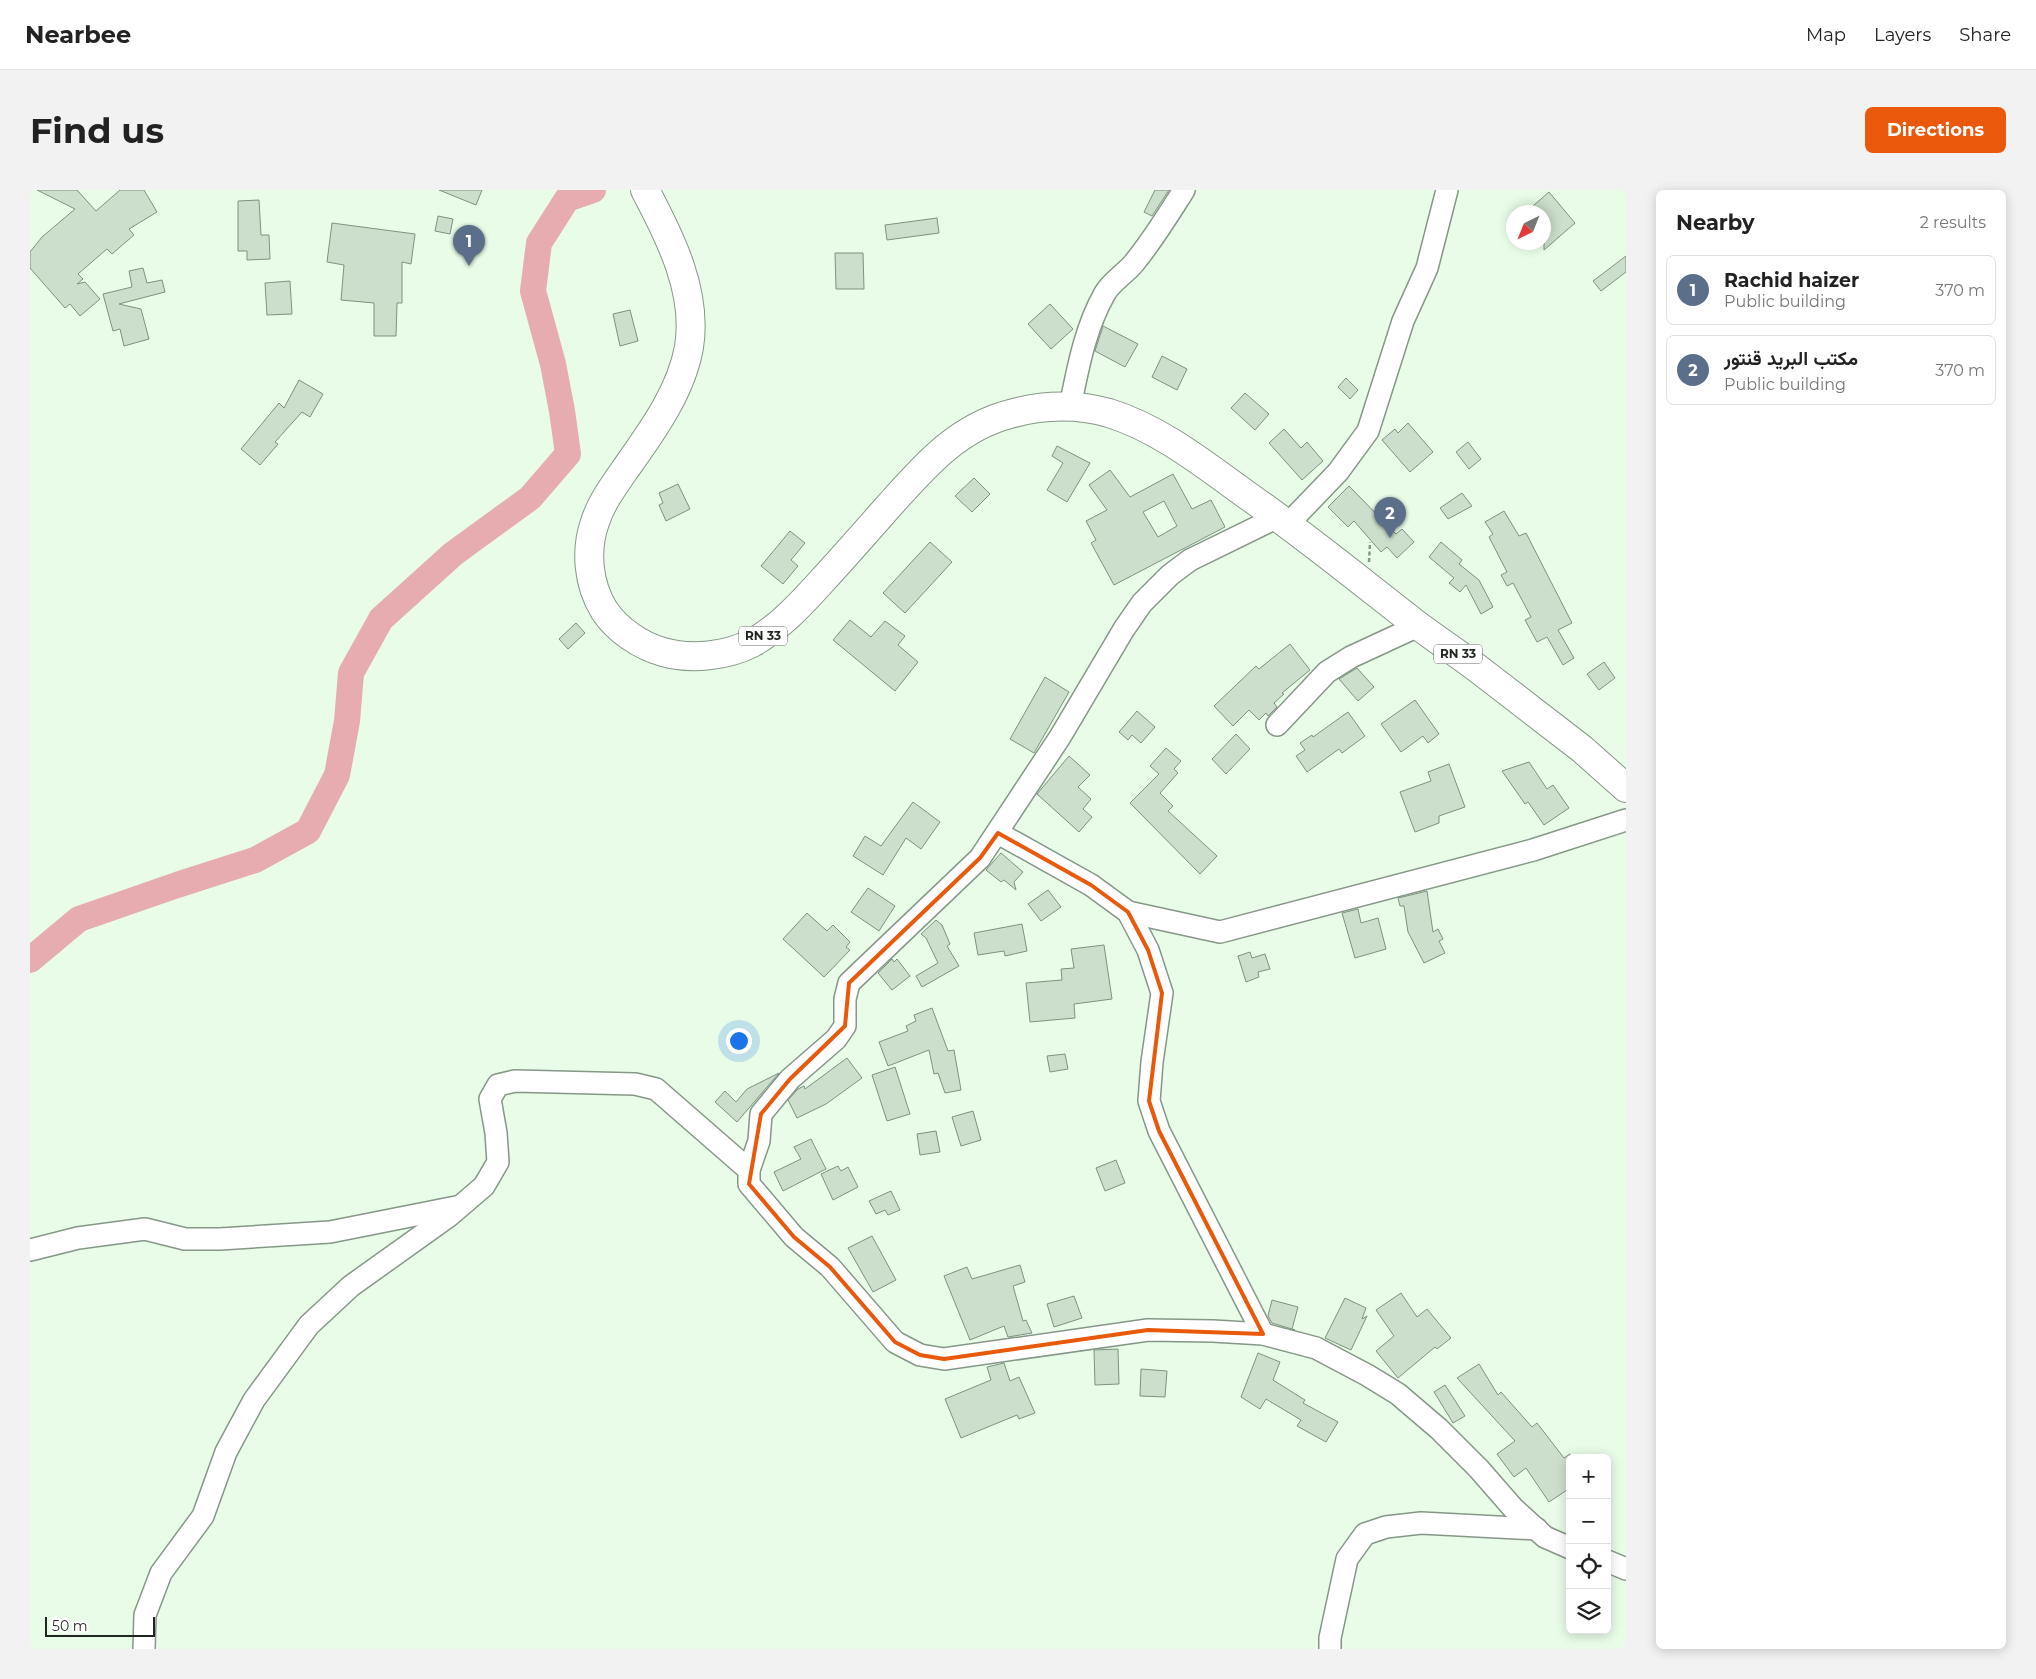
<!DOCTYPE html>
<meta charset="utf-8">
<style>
:root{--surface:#fff;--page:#f2f2f2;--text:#222;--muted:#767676;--line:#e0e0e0;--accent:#ea580c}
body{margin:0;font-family:Montserrat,Vazirmatn,sans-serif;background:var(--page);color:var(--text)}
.controls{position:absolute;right:15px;bottom:15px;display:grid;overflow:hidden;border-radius:8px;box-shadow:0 2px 12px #0003}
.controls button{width:45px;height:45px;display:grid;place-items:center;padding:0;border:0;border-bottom:1px solid var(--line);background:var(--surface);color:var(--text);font:25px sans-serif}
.compass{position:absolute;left:1476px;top:15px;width:45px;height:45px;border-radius:50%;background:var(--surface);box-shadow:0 2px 12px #0003;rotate:223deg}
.scale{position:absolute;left:15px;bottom:12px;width:110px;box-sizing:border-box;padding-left:5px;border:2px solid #1f261f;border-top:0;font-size:14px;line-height:18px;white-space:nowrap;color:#1f261f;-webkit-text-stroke:4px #fff;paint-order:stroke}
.you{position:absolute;left:708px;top:850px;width:18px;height:18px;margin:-12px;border:4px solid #fff;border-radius:50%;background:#1a73e8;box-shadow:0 0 0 8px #1a73e833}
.badge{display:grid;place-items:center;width:32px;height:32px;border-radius:50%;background:var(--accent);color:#fff;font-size:16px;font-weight:700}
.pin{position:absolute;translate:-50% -41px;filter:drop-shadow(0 1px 2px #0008)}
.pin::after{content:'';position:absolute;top:26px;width:18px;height:15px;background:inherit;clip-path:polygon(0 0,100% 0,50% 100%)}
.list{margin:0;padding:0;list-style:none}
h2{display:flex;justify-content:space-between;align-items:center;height:65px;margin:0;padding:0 20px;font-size:21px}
h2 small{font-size:16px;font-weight:400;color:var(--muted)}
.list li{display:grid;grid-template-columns:32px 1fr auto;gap:15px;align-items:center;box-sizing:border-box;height:70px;margin:0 10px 10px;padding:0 10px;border:1px solid var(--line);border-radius:8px}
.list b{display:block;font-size:19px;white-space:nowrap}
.list p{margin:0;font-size:16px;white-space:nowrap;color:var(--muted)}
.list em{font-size:16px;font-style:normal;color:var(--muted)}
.icon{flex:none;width:28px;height:28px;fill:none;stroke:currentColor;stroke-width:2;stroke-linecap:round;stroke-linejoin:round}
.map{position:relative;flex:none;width:1596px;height:1459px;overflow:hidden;border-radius:8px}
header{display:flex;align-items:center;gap:30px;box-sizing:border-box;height:70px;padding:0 25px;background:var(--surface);border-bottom:1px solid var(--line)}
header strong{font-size:24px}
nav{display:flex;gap:28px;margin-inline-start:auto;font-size:18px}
.intro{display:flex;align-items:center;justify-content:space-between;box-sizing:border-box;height:120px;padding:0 30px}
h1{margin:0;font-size:35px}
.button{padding:12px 22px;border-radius:8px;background:var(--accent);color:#fff;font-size:18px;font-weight:700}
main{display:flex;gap:30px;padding:0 30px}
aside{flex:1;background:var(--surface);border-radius:8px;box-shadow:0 2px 12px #0003}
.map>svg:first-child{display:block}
</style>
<header>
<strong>Nearbee</strong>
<nav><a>Map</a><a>Layers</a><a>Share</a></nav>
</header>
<div class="intro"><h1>Find us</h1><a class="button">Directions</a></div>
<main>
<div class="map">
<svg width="1596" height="1459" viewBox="0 0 1596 1459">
<rect width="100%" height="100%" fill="#e8fce8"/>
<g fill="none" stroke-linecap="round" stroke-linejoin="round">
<path stroke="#e6acb0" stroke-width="26" d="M0,770L49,729L147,695L225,670L278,641L307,585L317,531L321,483L351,429L423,364L500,308L538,264L532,221L523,174L503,101L509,53L537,9L563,0"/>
</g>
<g fill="#ccdfcc" stroke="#7f917f" fill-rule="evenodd">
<path d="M7,0H47L66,21L90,0H114L127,22L99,39L104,45L82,64L77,59L48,84L53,89L47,94L55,92L70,109L50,126L40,114L35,118L0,78V62L12,47L45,19Z"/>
<path d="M409,0H452L446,15Z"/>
<path d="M1125,0H1139L1122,26L1114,22Z"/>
<path d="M1519,2L1545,33L1514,60V22H1496Z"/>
<path d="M229,10L231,45H239L240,69L217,70V61H208V11Z"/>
<path d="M408,26L423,29L420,44L405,41Z"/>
<path d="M907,28L909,43L857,50L855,35Z"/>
<path d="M302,33L385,44L381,74L372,72V113H367L366,146H344V113L311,110L314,75L297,72Z"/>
<path d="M805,63H833L834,99H806Z"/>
<path d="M1596,66V82L1571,101L1563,91Z"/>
<path d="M113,78L117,93L132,90L135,102L89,114L111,119L119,149L94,156L90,139L83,141L73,104L102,97L99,81Z"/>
<path d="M260,91L262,124L237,125L235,93Z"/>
<path d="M1020,114L1043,139L1021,159L998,134Z"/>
<path d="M600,120L608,151L590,156L583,124Z"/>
<path d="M1073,136L1108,154L1095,177L1065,161Z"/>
<path d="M1132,166L1157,179L1147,200L1122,187Z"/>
<path d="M1316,188L1328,200L1320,209L1308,197Z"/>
<path d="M269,190L293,204L280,227L272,222L245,252L248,254L230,275L211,259L249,213L254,218Z"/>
<path d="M1215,203L1239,224L1225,240L1201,218Z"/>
<path d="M1378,233L1403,262L1380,282L1352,250L1365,239L1368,243Z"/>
<path d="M1254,239L1271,258L1277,252L1293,271L1272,290L1239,253Z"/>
<path d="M1438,252L1451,269L1439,279L1426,262Z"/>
<path d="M1027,256L1060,273L1037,312L1017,300L1033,273L1022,266Z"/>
<path d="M1080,280L1100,307L1143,284L1162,319L1181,310L1195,337L1084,395L1061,353L1066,350L1056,331L1077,320L1059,295ZM1134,311L1147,336L1128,347L1113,322Z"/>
<path d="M944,288L960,304L942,322L925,306Z"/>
<path d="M648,294L660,319L636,331L629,315L633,313L629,303Z"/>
<path d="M1319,296L1366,344L1372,339L1384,352L1367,368L1357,357L1351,362L1324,331L1318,337L1298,317Z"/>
<path d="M1432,303L1442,316L1418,329L1410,318Z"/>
<path d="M1474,321L1489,346L1496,343L1542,433L1528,440L1544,468L1533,475L1517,447L1507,452L1495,430L1501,427L1483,393L1477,396L1471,385L1477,382L1459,347L1463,344L1455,332Z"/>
<path d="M760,341L775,353L761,370L768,376L753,394L731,376Z"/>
<path d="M900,352L922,372L875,423L853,403Z"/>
<path d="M1411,352L1432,370L1429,374L1449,390L1463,417L1451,424L1436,395L1430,402L1419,393L1424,388L1399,367Z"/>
<path d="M820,430L841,447L855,431L875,446L868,455L888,472L865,501L803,450Z"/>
<path d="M546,433L555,443L538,459L529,449Z"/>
<path d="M1260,454L1280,480L1252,503L1254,504L1244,513L1247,517L1238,526L1236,523L1229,530L1219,520L1203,536L1184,516L1226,476L1229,479Z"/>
<path d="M1574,472L1585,488L1569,500L1557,484Z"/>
<path d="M1327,478L1344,497L1328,511L1309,489Z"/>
<path d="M1015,487L1039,502L1004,563L980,549Z"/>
<path d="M1385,510L1409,544L1398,553L1393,546L1371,562L1351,534Z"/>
<path d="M1107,521L1125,537L1111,553L1102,545L1098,550L1089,542Z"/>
<path d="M1318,522L1335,546L1312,563L1309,559L1277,582L1266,566L1275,560L1270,553L1282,545L1283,547Z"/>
<path d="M1206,544L1220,559L1196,584L1182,569Z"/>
<path d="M1136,558L1151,571L1144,579L1148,583L1130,603L1143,616L1138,621L1187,666L1170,684L1100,613L1129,584L1120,576Z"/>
<path d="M1039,566L1060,585L1048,597L1061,609L1053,619L1062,627L1049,642L1007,604Z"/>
<path d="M1499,572L1517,599L1523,595L1539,618L1514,635L1498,612L1495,614L1472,581Z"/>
<path d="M1419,574L1435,617L1409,626V633L1385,642L1370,602L1401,591L1398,582Z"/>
<path d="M883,612L910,632L891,659L876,648L853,685L823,666L835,646L851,656Z"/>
<path d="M971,663L993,682L984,692L986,700L974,690L971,692L956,680Z"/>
<path d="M838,698L865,716L849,741L821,722Z"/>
<path d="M1018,700L1031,717L1011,731L998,714Z"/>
<path d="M1397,701L1403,742L1408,739L1413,749L1409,751L1415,763L1394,773L1378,742L1374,716H1370L1368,708Z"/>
<path d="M1328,719L1331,733L1348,728L1356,759L1325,768L1312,723Z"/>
<path d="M777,723L797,741L803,735L820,752L816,757L820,760L794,787L753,749Z"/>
<path d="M906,730L912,735L920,754L917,756L929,776L892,797L886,786L908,773L896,748L891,744Z"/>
<path d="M992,734L997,761L975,766L974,761L948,765L944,743Z"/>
<path d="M1074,755L1082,809L1044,814L1045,828L1000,832L996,793L1032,790L1031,779L1044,778L1041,759Z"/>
<path d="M1220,762L1222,768L1235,764L1240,779L1228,782L1229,787L1216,792L1208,766Z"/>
<path d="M862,769L864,772L867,769L880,786L862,800L848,783Z"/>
<path d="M902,818L918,861L924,860L931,900L915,903L908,883L904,884L899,860L858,876L849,852L878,841L876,836L886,831L884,825Z"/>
<path d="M1035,864L1038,879L1020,882L1017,866Z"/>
<path d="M817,868L832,888L796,914L767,928L758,910L768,899L774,896L775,899Z"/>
<path d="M865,877L880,924L857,931L842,885Z"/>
<path d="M749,883L707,932L685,912L695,901L706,912L717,899Z"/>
<path d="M943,921L951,950L931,956L922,927Z"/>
<path d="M906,941L910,962L890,965L887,944Z"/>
<path d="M781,949L796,979L753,1001L744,982L771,969L764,957Z"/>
<path d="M1086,970L1095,993L1075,1001L1066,978Z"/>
<path d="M808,976L811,981L818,977L828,997L803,1010L791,984Z"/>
<path d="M861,1001L870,1020L858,1025L855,1020L846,1024L839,1011Z"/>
<path d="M842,1046L866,1090L843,1102L818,1058Z"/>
<path d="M990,1075L995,1092L983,1096L993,1131L996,1130L1002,1143L978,1147L974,1136L940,1150L914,1086L937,1077L942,1089Z"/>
<path d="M1371,1103L1387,1127L1397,1119L1421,1148L1407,1159L1405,1157L1368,1188L1346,1161L1364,1146L1346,1120Z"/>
<path d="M1044,1106L1052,1128L1024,1137L1017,1114Z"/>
<path d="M1315,1108L1336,1118L1332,1129L1337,1126L1321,1160L1295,1148Z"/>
<path d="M1242,1110L1268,1117L1262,1139L1265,1140L1242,1133L1238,1126Z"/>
<path d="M1088,1159L1089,1194L1065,1195L1064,1160Z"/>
<path d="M1228,1163L1250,1172L1243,1190L1275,1210L1273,1213L1308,1232L1296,1252L1267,1236L1271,1230L1236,1209L1230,1219L1211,1207Z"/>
<path d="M974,1173L980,1191L989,1187L1005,1223L989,1229L987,1225L931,1248L915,1209L961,1190L957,1177Z"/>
<path d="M1449,1174L1468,1205L1471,1202L1502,1237L1507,1233L1534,1268L1540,1264V1298L1519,1312L1496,1278L1484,1287L1467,1264L1485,1251L1427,1188Z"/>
<path d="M1111,1179L1137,1181L1135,1207L1110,1206Z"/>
<path d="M1415,1195L1435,1226L1423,1233L1404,1202Z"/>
</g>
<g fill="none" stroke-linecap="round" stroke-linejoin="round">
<defs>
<g id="minor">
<path d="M1040,217C1048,178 1055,138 1075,103C1082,91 1095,84 1104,73C1123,50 1138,25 1154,0"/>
<path d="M1258,334L1308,282L1338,241L1373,131L1397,78L1417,0"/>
<path d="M1247,535L1297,482L1321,467L1388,436"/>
<path d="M968,643L1061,695L1098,722L1118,760L1132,803L1122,872L1119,911L1129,941L1233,1144"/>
<path d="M1098,722L1190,742L1503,660L1596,630"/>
<path d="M719,980L729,951L731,924L760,889L806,849L815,836V809L819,793L950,668L1030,547L1094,439L1112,413L1140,385L1160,370L1248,327"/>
<path d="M0,1060L48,1048L115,1039L155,1049H190L300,1042L426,1017"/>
<path d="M1577,1371L1596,1379"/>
<path d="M114,1459L115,1425L131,1383L173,1326L196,1262L224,1210L279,1135L321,1096L419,1026L454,996L468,972L466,943L460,909L468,895L485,891L605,894L626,899L719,980V994L764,1047L800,1077L865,1152L890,1165L914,1169L1118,1140L1183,1141L1233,1144L1286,1158L1337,1185L1368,1204L1409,1239L1449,1279L1483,1318L1515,1347L1540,1358"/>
<path d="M1300,1459V1448L1317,1369L1335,1344L1356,1337L1391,1333L1507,1339"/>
</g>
<path id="major" d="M615,0C640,47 668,102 659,157C651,203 620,244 594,281C583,297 571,313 565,332C555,360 558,394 574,420C587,440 611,456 633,462C661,470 697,466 722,453C749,438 771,414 791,392C813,368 835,343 857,318C893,278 926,238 980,224C1012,215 1047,214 1079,223C1134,240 1181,280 1228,313C1282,351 1333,393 1386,434C1406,449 1427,463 1447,478C1482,505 1517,532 1552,559L1596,598"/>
</defs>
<use href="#minor" stroke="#859786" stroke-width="24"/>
<use href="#major" stroke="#859786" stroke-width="30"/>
<path stroke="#8a988a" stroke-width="2.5" stroke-dasharray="4 2.5" stroke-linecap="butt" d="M1339,372L1340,352"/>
<use href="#minor" stroke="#fff" stroke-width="21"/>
<use href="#major" stroke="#fff" stroke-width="28"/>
</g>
<path fill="none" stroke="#e8590c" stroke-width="4" stroke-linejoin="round" d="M968,643L1061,695L1098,722L1118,760L1132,803L1119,911L1129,941L1233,1144L1118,1140L914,1169L890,1165L865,1152L800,1077L764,1047L719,994L731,924L760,889L815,836L819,793L950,668Z"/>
<g text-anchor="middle" stroke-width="4" stroke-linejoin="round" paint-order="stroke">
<g fill="#fff" stroke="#626762" stroke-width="1">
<rect x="709" y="436.5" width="48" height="19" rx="4"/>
<rect x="1404" y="454.5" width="48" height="19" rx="4"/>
</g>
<g font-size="12" font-weight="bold" fill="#1f261f">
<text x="733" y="450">RN 33</text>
<text x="1428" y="468">RN 33</text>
</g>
</g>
</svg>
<div class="controls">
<button>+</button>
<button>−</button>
<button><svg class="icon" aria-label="locate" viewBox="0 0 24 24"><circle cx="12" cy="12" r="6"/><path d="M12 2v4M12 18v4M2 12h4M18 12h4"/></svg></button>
<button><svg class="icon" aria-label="layers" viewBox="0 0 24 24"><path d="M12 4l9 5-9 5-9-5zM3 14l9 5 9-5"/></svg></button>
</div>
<svg class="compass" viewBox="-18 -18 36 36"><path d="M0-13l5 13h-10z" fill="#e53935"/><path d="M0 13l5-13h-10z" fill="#767676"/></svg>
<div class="scale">50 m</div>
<div class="you"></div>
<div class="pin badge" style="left:439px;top:76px;background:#5c6f8a">1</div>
<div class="pin badge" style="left:1360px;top:348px;background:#5c6f8a">2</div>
</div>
<aside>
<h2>Nearby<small>2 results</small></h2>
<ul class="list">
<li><span class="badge" style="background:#5c6f8a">1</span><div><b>Rachid haizer</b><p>Public building</p></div><em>370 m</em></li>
<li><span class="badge" style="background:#5c6f8a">2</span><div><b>مكتب البريد قنتور</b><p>Public building</p></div><em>370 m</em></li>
</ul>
</aside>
</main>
